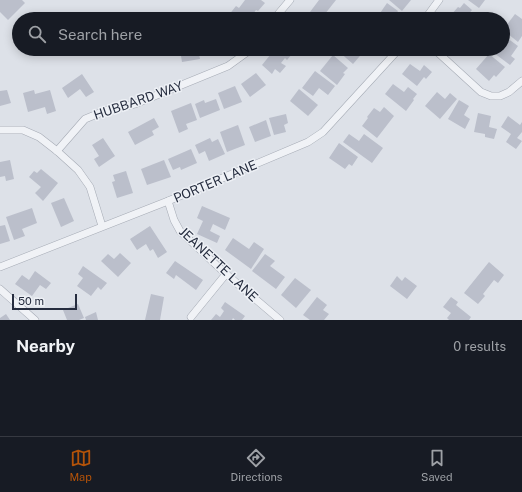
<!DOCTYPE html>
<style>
:root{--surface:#171b24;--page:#20242c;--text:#f1f3f6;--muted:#9ea1a6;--line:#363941;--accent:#b45309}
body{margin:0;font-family:"Public Sans",sans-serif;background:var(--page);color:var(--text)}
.scale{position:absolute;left:12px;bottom:10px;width:65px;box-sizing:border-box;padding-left:4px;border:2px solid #262d3f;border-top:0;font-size:11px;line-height:14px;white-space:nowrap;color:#262d3f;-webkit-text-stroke:3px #edf0f5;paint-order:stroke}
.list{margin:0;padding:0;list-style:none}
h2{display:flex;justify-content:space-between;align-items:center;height:52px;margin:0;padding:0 16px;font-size:17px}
h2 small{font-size:13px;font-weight:400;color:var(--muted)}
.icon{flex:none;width:22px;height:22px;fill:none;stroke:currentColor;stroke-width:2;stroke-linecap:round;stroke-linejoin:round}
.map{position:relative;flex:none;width:522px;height:320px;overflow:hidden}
.search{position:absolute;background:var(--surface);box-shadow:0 2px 10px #0003;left:12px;right:12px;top:12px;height:44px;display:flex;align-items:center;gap:10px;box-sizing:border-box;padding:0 14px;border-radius:22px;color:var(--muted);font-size:15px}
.sheet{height:116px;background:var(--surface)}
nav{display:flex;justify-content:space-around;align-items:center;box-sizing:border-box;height:56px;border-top:1px solid var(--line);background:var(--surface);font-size:11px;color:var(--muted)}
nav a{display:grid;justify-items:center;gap:2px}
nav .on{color:var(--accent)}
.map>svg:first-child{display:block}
</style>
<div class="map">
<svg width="522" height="320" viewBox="0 0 522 320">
<rect width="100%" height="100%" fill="#dde1e8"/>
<g fill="#bbbfcb">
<path d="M0,0H22L25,3L8,20L0,12Z"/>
<path d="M245,0H261L265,3L258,11L256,10L249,19H232L228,16L236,6L239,8Z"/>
<path d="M319,0H336L321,19H319L310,12Z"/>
<path d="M389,0H411L402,11Z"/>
<path d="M468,0H485L479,8Z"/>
<path d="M387,3L398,11L393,19H376Z"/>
<path d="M464,3L472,10L464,19H455L451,15L458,7L460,8Z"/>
<path d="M515,14L522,19V36L518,42L503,30Z"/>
<path d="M503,35L518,46L511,56L515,59L510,65L490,50L491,49H503Z"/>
<path d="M187,49H198L200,59L182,62L180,50Z"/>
<path d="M275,49H285L292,54L287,60L285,58L281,63L286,66L280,73L275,69L272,74L262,65Z"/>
<path d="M340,49H366L353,64L338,51Z"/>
<path d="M489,54L505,67L496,77L494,75L489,81L476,69Z"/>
<path d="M333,55L348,68L343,73L345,74L337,85L320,71Z"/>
<path d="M410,64L420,71L424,65L432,72L426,79L424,77L417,86L402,74Z"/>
<path d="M315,71L335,86L328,95L319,88L313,96L302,88Z"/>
<path d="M256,73L266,85L250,97L241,84Z"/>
<path d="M82,74L94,92L86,97L80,89L68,98L62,88Z"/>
<path d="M393,84L404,92L408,87L417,94L413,99L414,100L406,111L385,94Z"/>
<path d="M235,86L242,102L224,109L218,93Z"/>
<path d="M299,89L318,105L308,116L290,101Z"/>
<path d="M7,90L11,103L0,106V91Z"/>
<path d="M34,90L35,94L50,90L56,111L47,114L45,107L28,112L23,93Z"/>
<path d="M437,92L445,99L450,93L457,99L440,119L425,106Z"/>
<path d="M216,99L220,110L200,118L195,104L204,100L205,103Z"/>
<path d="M459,100L469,106L464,115L470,119L465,129L448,119Z"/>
<path d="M191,103L197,120L186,124L188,129L179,133L171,111Z"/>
<path d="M384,107L394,116L377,138L362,126L368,118L367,117L374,108L380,112Z"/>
<path d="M478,113L491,116L489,127L497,129L494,139L485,137V134L474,132Z"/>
<path d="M286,114L288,123L284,125L286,132L274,135L269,118Z"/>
<path d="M508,116L520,125L522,122V132L517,138L522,141L516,149L506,142L511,134L501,127Z"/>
<path d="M154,118L159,127L152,131L154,135L135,145L128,132Z"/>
<path d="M266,120L271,136L255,142L249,127Z"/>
<path d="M238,125L245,145L227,152L220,132Z"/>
<path d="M349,134L359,141L364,134L383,148L372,163L343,142Z"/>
<path d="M103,138L115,156L99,167L94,159L99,156L92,145Z"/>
<path d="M210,138L212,142L218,139L225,154L209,161L205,151L199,154L195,145Z"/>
<path d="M339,143L358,157L352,166L349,164L345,169L329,158Z"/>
<path d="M191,149L197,163L181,170L180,167L173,170L168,159Z"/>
<path d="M10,160L14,179L6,181L5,176L0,177V162Z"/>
<path d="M164,160L171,177L147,185L141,169Z"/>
<path d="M41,169L58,183L43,201L35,193L41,187L29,177L34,171L37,173Z"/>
<path d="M126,171L133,193L117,198L112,182L115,181L113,175Z"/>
<path d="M64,198L74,221L61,227L51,203Z"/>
<path d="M202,206L230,218L225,230L213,224L210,231L220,236L217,243L197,234L203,221L197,218Z"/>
<path d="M32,208L37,223L22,229L25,236L14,240L6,217Z"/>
<path d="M5,225L10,241L0,244V226Z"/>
<path d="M150,226L167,252L158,258L153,249L150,251L146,244L137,250L130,239Z"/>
<path d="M233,238L249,249L254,242L264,249L251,269L225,250Z"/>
<path d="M120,253L131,263L118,277L101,261L108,254L114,259Z"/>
<path d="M265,254L275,261L270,266L285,277L276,289L252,271Z"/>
<path d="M175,261L203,280L196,290L176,275L174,279L166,273Z"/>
<path d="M489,262L504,275L498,283L494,280L483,294L485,296L478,304L464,293Z"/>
<path d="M83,266L107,283L101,290L98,287L91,296L77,286L83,278L78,274Z"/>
<path d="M35,271L51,283L46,289L40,285L32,296L15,284L22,275L29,280Z"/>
<path d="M397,276L402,281L405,277L417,286L407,299L390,286Z"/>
<path d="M295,278L311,290L296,308L281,295Z"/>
<path d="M151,294L164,297L160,320H145Z"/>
<path d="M317,297L327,305L323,310L329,314L324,320H310L303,315Z"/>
<path d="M451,297L458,302L456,305L471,317L469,320H449L447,318L451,313L443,307Z"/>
<path d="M225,302L245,316L242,320H235L233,318L232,320H211L216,314L220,317L224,311L221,308Z"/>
<path d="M78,304L84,318L79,320H67L63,310Z"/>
<path d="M96,312L98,320H86L85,317Z"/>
<path d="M6,314L10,320H0V318Z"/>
</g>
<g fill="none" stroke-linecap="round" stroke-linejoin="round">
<defs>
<g id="minor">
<path d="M274,19L290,0"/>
<path d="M425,19L439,0"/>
<path d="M434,49L481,92L491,96H500L509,92L522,81"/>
<path d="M0,130H23L39,137L57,151L78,170L90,187L102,226"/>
<path d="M57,151L85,119L107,110L135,104L228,66L246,53L249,49"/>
<path d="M168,201L174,220L180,231L226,274L280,320"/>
<path d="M0,267L168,201L308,142L323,132L399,49"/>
<path d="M0,289L35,320"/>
<path d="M191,317L226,274"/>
</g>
</defs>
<use href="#minor" stroke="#a6abb5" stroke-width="8"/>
<use href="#minor" stroke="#f0f2f6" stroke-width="7"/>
</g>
<g text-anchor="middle" stroke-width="3" stroke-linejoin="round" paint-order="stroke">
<g font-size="13" fill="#262d3f" stroke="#edf0f5">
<text transform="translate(138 100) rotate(-19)" y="5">HUBBARD WAY</text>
<text transform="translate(215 181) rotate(-23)" y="5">PORTER LANE</text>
<text transform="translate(219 264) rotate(43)" y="5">JEANETTE LANE</text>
</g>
</g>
</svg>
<div class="scale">50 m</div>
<div class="search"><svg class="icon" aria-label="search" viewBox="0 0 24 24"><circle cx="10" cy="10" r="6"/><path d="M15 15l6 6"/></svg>Search here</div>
</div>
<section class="sheet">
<h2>Nearby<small>0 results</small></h2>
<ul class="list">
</ul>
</section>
<nav>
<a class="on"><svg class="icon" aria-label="map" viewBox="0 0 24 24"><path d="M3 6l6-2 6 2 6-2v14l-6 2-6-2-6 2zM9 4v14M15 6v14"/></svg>Map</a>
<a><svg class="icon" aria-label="directions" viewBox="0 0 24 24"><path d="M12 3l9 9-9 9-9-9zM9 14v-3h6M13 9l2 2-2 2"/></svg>Directions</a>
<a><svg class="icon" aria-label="saved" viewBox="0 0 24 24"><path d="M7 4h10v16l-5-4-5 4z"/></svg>Saved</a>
</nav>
